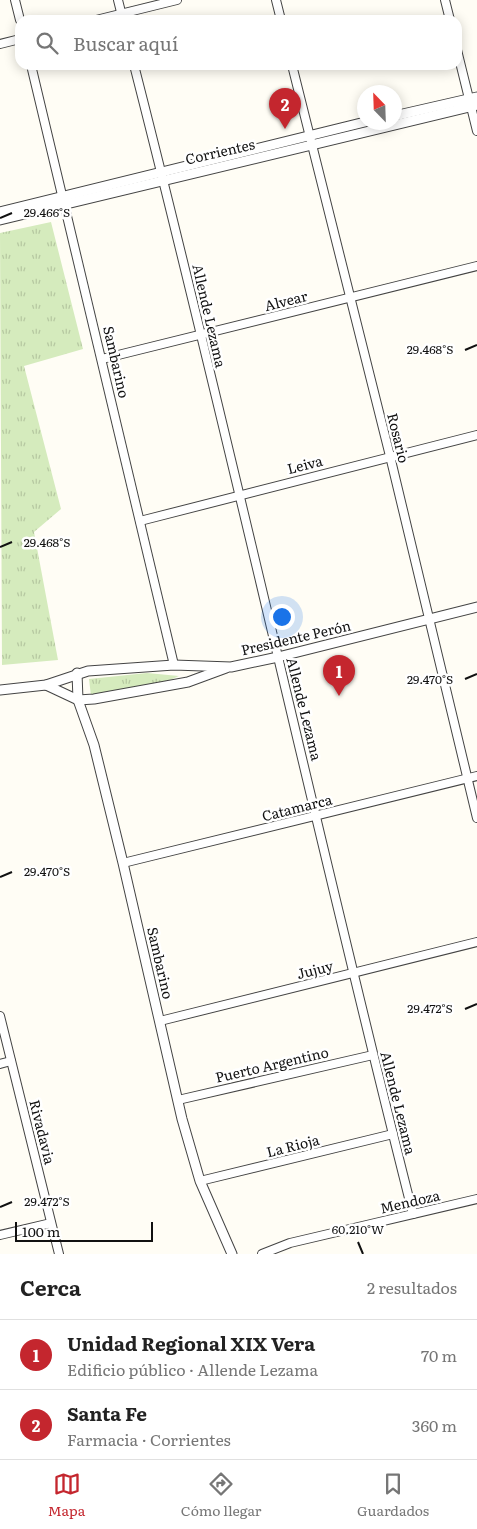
<!DOCTYPE html>
<html lang="es">
<meta charset="utf-8">
<style>
:root{--surface:#fff;--page:#f2f2f2;--text:#222;--muted:#767676;--line:#e0e0e0;--accent:#c4262e}
body{margin:0;font-family:Literata,serif;background:var(--page);color:var(--text)}
.compass{position:absolute;left:357px;top:85px;width:45px;height:45px;border-radius:50%;background:var(--surface);box-shadow:0 2px 12px #0003;rotate:337deg}
.scale{position:absolute;left:15px;bottom:12px;width:138px;box-sizing:border-box;padding-left:5px;border:2px solid #111;border-top:0;font-size:14px;line-height:18px;white-space:nowrap;color:#111;-webkit-text-stroke:4px #fff;paint-order:stroke}
.you{position:absolute;left:281px;top:616px;width:18px;height:18px;margin:-12px;border:4px solid #fff;border-radius:50%;background:#1a73e8;box-shadow:0 0 0 8px #1a73e833}
.badge{display:grid;place-items:center;width:32px;height:32px;border-radius:50%;background:var(--accent);color:#fff;font-size:16px;font-weight:700}
.pin{position:absolute;translate:-50% -41px;filter:drop-shadow(0 1px 2px #0008)}
.pin::after{content:'';position:absolute;top:26px;width:18px;height:15px;background:inherit;clip-path:polygon(0 0,100% 0,50% 100%)}
.list{margin:0;padding:0;list-style:none}
h2{display:flex;justify-content:space-between;align-items:center;height:65px;margin:0;padding:0 20px;font-size:21px}
h2 small{font-size:16px;font-weight:400;color:var(--muted)}
.list li{display:grid;grid-template-columns:32px 1fr auto;gap:15px;align-items:center;box-sizing:border-box;height:70px;padding:0 20px;border-top:1px solid var(--line)}
.list b{display:block;font-size:19px;white-space:nowrap}
.list p{margin:0;font-size:16px;white-space:nowrap;color:var(--muted)}
.list em{font-size:16px;font-style:normal;color:var(--muted)}
.icon{flex:none;width:28px;height:28px;fill:none;stroke:currentColor;stroke-width:2;stroke-linecap:round;stroke-linejoin:round}
.map{position:relative;flex:none;width:477px;height:1254px;overflow:hidden}
.search{position:absolute;background:var(--surface);box-shadow:0 2px 12px #0003;left:15px;right:15px;top:15px;height:55px;display:flex;align-items:center;gap:12px;box-sizing:border-box;padding:0 18px;border-radius:15px;color:var(--muted);font-size:19px}
.sheet{height:205px;background:var(--surface)}
nav{display:flex;justify-content:space-around;align-items:center;box-sizing:border-box;height:70px;border-top:1px solid var(--line);background:var(--surface);font-size:14px;color:var(--muted)}
nav a{display:grid;justify-items:center;gap:2px}
nav .on{color:var(--accent)}
.map>svg:first-child{display:block}
</style>
<div class="map">
<svg width="477" height="1254" viewBox="0 0 477 1254">
<defs>
<pattern id="park-tufts" width="24" height="20" patternUnits="userSpaceOnUse" patternTransform="scale(1.25)"><rect width="24" height="20" fill="#d5ebbd"/><path d="M3 7l-1-3M5 7V3M7 7l1-3M15 17l-1-3M17 17v-4M19 17l1-3" fill="none" stroke="#b6c8a1"/></pattern>
</defs>
<rect width="100%" height="100%" fill="#fffdf5"/>
<g fill="url(#park-tufts)">
<path d="M51,222L83,349L24,366L61,509L34,532L58,660L2,665L0,233Z"/>
<path d="M147,673L179,676L159,685L91,696L89,679Z"/>
</g>
<g fill="none" stroke-linecap="round" stroke-linejoin="round">
<defs>
<g id="minor">
<path d="M15,0L20,20"/>
<path d="M118,0L123,20"/>
<path d="M276,0L281,20"/>
<path d="M445,0L450,20"/>
<path d="M96,20L177,0"/>
<path d="M0,44L20,39"/>
<path d="M457,50L477,131"/>
<path d="M31,65L174,665"/>
<path d="M134,65C232,447 316,832 413,1214"/>
<path d="M292,65L390,456L477,818"/>
<path d="M102,359L477,266"/>
<path d="M140,521L477,435"/>
<path d="M123,863L477,776"/>
<path d="M0,1016L59,1254"/>
<path d="M160,1021L477,942"/>
<path d="M0,1064L11,1061"/>
<path d="M178,1100L373,1055"/>
<path d="M200,1181L393,1134"/>
<path d="M0,1235L51,1223"/>
<path d="M262,1254L290,1243L477,1199"/>
</g>
<g id="tertiary">
<path d="M394,116L477,97"/>
<path d="M0,212L365,122"/>
<path d="M0,220L477,105"/>
<path d="M77,673L78,700L94,745L123,863L182,1119L200,1181L232,1254"/>
<path d="M46,685L78,700L94,699L188,682L226,668"/>
<path d="M0,690L46,685L88,671L174,665L231,667L278,657L477,607"/>
</g>
</defs>
<use href="#minor" stroke="#444" stroke-width="10"/>
<use href="#tertiary" stroke="#444" stroke-width="11"/>
<use href="#minor" stroke="#fff" stroke-width="8"/>
<use href="#tertiary" stroke="#fff" stroke-width="9"/>
</g>
<path fill="none" stroke="#111" stroke-width="2" d="M0,218L12,213M465,350L477,345M0,547L12,542M465,679L477,674M0,877L12,872M465,1009L477,1004M0,1207L12,1202M358,1242L363,1254"/>
<g text-anchor="middle" stroke-width="5" stroke-linejoin="round" paint-order="stroke">
<g font-size="14" fill="#111" stroke="#fff">
<text transform="translate(220 152) rotate(-13)" y="5">Corrientes</text>
<text transform="translate(286 301) rotate(-14)" y="5">Alvear</text>
<text transform="translate(209 316) rotate(77)" y="5">Allende Lezama</text>
<text transform="translate(116 362) rotate(77)" y="5">Sambarino</text>
<text transform="translate(398 438) rotate(76)" y="5">Rosario</text>
<text transform="translate(305 465) rotate(-14)" y="5">Leiva</text>
<text transform="translate(296 638) rotate(-13)" y="5">Presidente Perón</text>
<text transform="translate(304 709) rotate(76)" y="5">Allende Lezama</text>
<text transform="translate(297 808) rotate(-14)" y="5">Catamarca</text>
<text transform="translate(160 963) rotate(77)" y="5">Sambarino</text>
<text transform="translate(315 970) rotate(-14)" y="5">Jujuy</text>
<text transform="translate(272 1065) rotate(-13)" y="5">Puerto Argentino</text>
<text transform="translate(398 1103) rotate(76)" y="5">Allende Lezama</text>
<text transform="translate(42 1132) rotate(76)" y="5">Rivadavia</text>
<text transform="translate(293 1146) rotate(-14)" y="5">La Rioja</text>
<text transform="translate(410 1202) rotate(-13)" y="5">Mendoza</text>
</g>
</g>
<g font-size="12" text-anchor="middle" fill="#111" stroke="#fff" stroke-width="5" stroke-linejoin="round" paint-order="stroke">
<text x="47" y="217">29.466°S</text>
<text x="430" y="354">29.468°S</text>
<text x="47" y="547">29.468°S</text>
<text x="430" y="684">29.470°S</text>
<text x="47" y="876">29.470°S</text>
<text x="430" y="1013">29.472°S</text>
<text x="47" y="1206">29.472°S</text>
<text x="358" y="1234">60.210°W</text>
</g>
</svg>
<svg class="compass" viewBox="-18 -18 36 36"><path d="M0-13l5 13h-10z" fill="#e53935"/><path d="M0 13l5-13h-10z" fill="#767676"/></svg>
<div class="scale">100 m</div>
<div class="you"></div>
<div class="pin badge" style="left:339px;top:696px">1</div>
<div class="pin badge" style="left:285px;top:129px">2</div>
<div class="search"><svg class="icon" aria-label="search" viewBox="0 0 24 24"><circle cx="10" cy="10" r="6"/><path d="M15 15l6 6"/></svg>Buscar aquí</div>
</div>
<section class="sheet">
<h2>Cerca<small>2 resultados</small></h2>
<ul class="list">
<li><span class="badge">1</span><div><b>Unidad Regional XIX Vera</b><p>Edificio público · Allende Lezama</p></div><em>70 m</em></li>
<li><span class="badge">2</span><div><b>Santa Fe</b><p>Farmacia · Corrientes</p></div><em>360 m</em></li>
</ul>
</section>
<nav>
<a class="on"><svg class="icon" aria-label="map" viewBox="0 0 24 24"><path d="M3 6l6-2 6 2 6-2v14l-6 2-6-2-6 2zM9 4v14M15 6v14"/></svg>Mapa</a>
<a><svg class="icon" aria-label="directions" viewBox="0 0 24 24"><path d="M12 3l9 9-9 9-9-9zM9 14v-3h6M13 9l2 2-2 2"/></svg>Cómo llegar</a>
<a><svg class="icon" aria-label="saved" viewBox="0 0 24 24"><path d="M7 4h10v16l-5-4-5 4z"/></svg>Guardados</a>
</nav>
